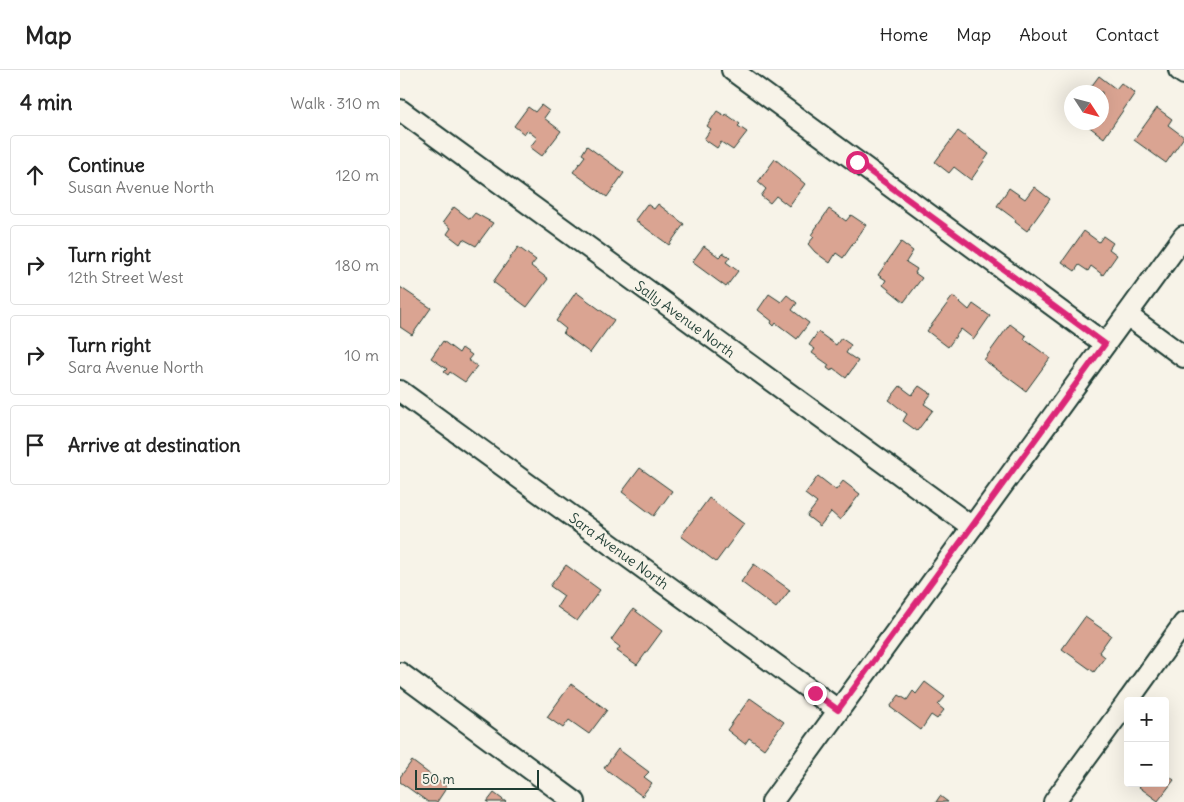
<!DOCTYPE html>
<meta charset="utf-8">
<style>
:root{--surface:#fff;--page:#f2f2f2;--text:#222;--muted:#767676;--line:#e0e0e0}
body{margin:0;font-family:Delius,sans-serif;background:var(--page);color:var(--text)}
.controls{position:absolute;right:15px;bottom:15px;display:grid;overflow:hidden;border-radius:5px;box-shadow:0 5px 20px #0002}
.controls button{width:45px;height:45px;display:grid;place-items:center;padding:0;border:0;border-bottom:1px solid var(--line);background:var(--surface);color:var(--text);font:25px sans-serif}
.compass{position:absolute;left:664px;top:15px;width:45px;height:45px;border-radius:50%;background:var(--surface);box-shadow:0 5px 20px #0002;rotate:126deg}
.scale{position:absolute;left:15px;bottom:12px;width:124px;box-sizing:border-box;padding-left:5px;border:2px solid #1f3d34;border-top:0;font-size:14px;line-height:18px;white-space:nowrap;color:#1f3d34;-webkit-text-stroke:4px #f7f3e8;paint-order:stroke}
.stop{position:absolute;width:15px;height:15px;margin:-11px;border:4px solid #db2777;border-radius:50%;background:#fff}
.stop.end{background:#db2777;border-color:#fff;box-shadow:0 1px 5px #0008}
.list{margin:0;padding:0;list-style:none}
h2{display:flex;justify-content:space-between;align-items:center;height:65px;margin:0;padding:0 20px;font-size:21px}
h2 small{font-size:16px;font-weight:400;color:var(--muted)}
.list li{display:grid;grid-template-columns:32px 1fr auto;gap:15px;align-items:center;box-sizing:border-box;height:80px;margin:0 10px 10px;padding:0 10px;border:1px solid var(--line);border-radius:5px}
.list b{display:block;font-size:19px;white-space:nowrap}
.list p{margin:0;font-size:16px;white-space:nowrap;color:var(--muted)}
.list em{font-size:16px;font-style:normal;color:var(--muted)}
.icon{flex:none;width:28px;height:28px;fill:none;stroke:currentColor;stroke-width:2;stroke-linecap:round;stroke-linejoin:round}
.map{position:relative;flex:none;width:784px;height:732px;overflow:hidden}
header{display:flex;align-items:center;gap:30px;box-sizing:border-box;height:70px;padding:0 25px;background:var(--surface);border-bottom:1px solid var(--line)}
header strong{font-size:24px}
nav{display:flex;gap:28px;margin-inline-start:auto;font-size:18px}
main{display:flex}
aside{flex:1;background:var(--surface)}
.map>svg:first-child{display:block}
</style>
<header>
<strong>Map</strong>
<nav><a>Home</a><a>Map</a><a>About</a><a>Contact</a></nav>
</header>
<main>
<aside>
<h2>4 min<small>Walk · 310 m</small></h2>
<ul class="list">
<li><svg class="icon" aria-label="ahead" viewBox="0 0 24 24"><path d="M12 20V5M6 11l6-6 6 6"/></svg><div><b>Continue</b><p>Susan Avenue North</p></div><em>120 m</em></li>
<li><svg class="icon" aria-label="right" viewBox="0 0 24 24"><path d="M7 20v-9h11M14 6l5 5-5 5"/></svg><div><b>Turn right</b><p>12th Street West</p></div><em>180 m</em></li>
<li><svg class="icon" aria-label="right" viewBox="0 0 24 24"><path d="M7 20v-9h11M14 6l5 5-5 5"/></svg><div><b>Turn right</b><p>Sara Avenue North</p></div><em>10 m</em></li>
<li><svg class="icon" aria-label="arrive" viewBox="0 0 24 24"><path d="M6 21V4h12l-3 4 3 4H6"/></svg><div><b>Arrive at destination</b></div></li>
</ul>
</aside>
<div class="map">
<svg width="784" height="732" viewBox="0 0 784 732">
<rect width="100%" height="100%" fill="#f7f3e8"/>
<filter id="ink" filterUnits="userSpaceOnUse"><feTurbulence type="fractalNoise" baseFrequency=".02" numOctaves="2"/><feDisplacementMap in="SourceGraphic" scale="10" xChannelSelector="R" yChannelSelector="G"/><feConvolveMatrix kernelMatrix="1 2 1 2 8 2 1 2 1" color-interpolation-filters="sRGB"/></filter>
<g filter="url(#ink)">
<g fill="#daa492" stroke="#1f3d34">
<path d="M699,6L716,19L721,13L735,23L704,68L683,52H702V22H687Z"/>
<path d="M141,35L149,41L144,48L161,61L142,86L130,77L137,68L127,60L124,64L114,56L128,37L135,42Z"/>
<path d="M757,38L772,49L768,55L784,67L766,93L734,70Z"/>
<path d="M317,41L325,46L326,44L340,54L338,56L347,62L333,80L321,72L317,78L304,69L311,59L307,56Z"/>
<path d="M558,61L589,84L571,110L554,97L549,103L535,92Z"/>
<path d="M187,76L224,103L207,127L173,102L185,86L182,84Z"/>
<path d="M375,89L405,114L389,136L376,126L370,133L361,126L366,119L358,112Z"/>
<path d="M634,117L650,129L627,161L615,152L616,150L597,136L609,118L625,129Z"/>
<path d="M247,134L254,139L258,134L284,154L269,175L235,150Z"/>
<path d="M54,137L70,149L75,143L93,153L76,176L63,169L60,174L47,164L51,158L43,152Z"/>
<path d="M429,139L446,151L451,145L466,155L443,188L436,183L430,193L415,182L408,174L414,167L411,165Z"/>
<path d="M684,161L699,172L703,166L713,173L709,179L717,185L703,205L691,196L688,201L679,195L675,201L662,192Z"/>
<path d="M501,172L513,181L506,192L517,199L515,203L522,208L504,232L483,215L486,210L478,205Z"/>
<path d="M304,176L319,187L323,183L330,187L326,192L338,201L326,217L292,192Z"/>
<path d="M118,177L136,190L131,196L148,209L127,237L93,212Z"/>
<path d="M0,217L31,238L12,265L0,257Z"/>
<path d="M176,222L214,250L190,283L163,263L166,259L156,251Z"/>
<path d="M369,224L381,232L387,225L397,233L392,240L409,253L397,269L376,253L374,256L371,253L372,251L358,240Z"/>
<path d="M553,226L569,240L573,234L590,246L574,269L561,259L548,277L527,261Z"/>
<path d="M610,254L626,266L624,269L650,288L626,321L584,290Z"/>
<path d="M418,262L436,275L441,268L451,275L446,283L458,291L446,308L433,298L431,301L427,298L429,295L412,283L415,279L409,275Z"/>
<path d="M43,271L59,283L62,278L72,285L68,290L77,296L65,312L50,302L48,305L44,302L47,299L31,288Z"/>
<path d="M500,316L512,325L519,316L531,324L524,334L533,340L517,361L503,351L507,344L489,330Z"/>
<path d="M240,398L272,421L254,446L222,422Z"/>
<path d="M418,406L436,420L443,411L460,424L440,450L431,442L420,456L407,446L417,433L405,424Z"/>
<path d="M309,428L344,454L316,492L281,466Z"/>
<path d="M354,494L390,520L376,538L341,512Z"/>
<path d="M166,495L200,520L177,551L157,537L164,526L150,516Z"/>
<path d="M233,539L262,561L237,595L217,581L220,577L211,570Z"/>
<path d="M685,547L711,565L699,582L705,587L694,602L662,579Z"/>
<path d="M525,612L545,627L538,635L544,640L537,649L531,645L521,660L490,637L499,625L507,630L513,621L516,624Z"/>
<path d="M171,614L207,640L189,664L169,650L163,658L147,647Z"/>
<path d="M350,628L384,652L364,679L349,668L345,674L327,660Z"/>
<path d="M218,679L249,702L244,707L252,713L242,726L204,698Z"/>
<path d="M12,691L47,717L37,732H28L0,712V707Z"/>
<path d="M765,703L774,710L758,731L739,717L742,713H765Z"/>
<path d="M94,723L106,732H87Z"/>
<path d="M540,726L548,732H536Z"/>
</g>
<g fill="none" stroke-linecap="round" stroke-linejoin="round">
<defs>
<g id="minor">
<path d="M332,0L705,274"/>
<path d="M779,0L784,4"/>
<path d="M0,40L572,457"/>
<path d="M727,245L784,287"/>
<path d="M0,321L438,640"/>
<path d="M0,603L175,732"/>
<path d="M728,631L784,553"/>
<path d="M372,732L784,166"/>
<path d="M654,732L728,631"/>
</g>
</defs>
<use href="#minor" stroke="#1f3d34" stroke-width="24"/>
<use href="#minor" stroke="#f7f3e8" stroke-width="20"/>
</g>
</g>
<g fill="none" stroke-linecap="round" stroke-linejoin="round" filter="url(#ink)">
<path stroke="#db2777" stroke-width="6" d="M415,623L438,640L705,274L457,92"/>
</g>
<g text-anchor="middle" stroke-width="4.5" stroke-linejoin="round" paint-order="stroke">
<g font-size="14" fill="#1f3d34" stroke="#f7f3e8">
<text transform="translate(285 249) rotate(36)" y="5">Sally Avenue North</text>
<text transform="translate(219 481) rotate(36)" y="5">Sara Avenue North</text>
</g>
</g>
</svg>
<div class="controls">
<button>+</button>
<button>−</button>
</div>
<svg class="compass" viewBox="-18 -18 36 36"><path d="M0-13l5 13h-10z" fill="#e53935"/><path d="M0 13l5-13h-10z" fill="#767676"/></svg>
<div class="scale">50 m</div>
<div class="stop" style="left:457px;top:92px"></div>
<div class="stop end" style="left:415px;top:623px"></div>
</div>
</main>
